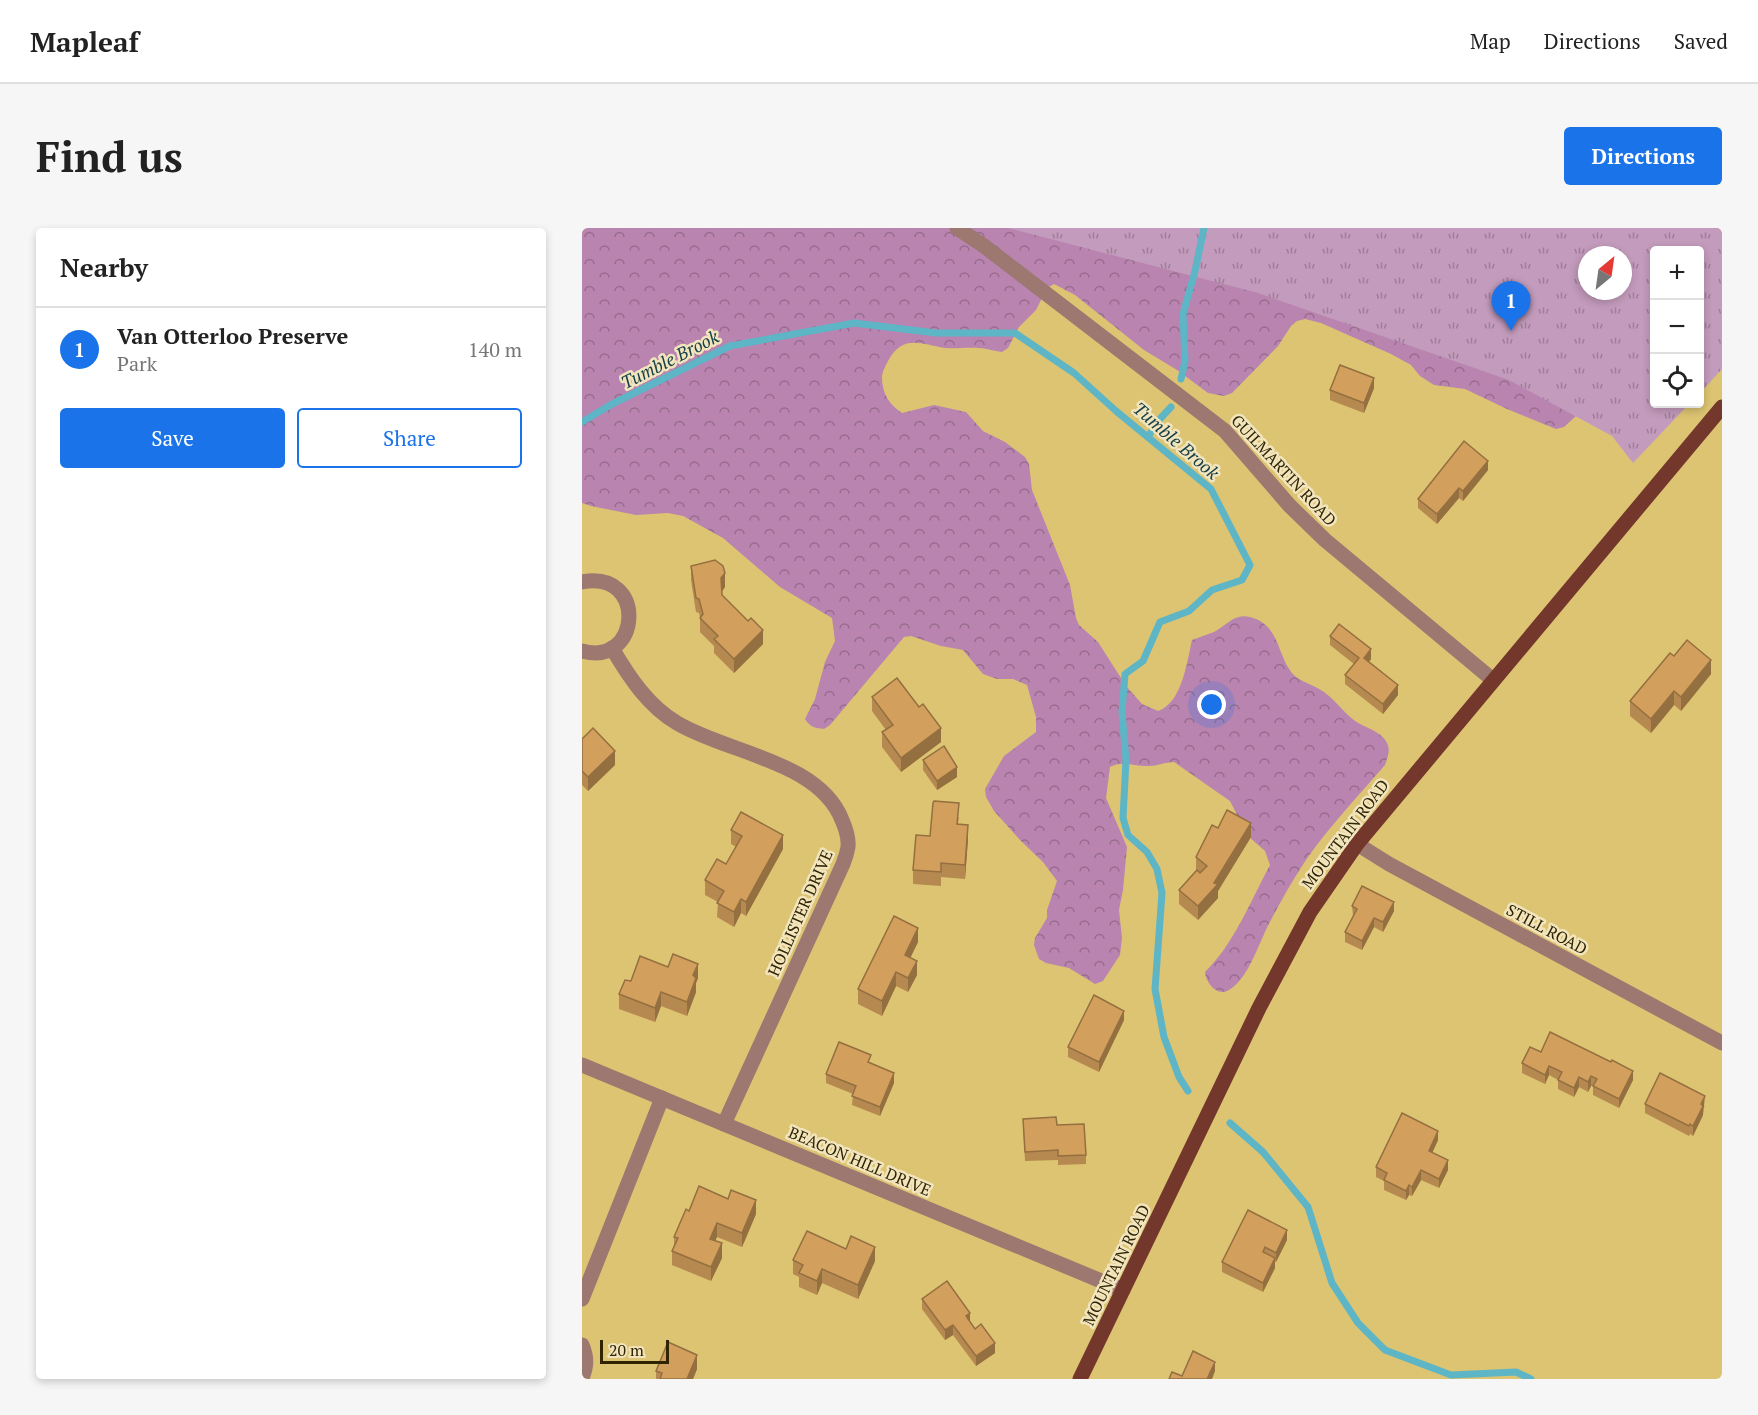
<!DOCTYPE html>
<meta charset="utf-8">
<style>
:root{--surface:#fff;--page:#f6f6f6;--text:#222;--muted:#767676;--line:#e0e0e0;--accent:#1a73e8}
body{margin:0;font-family:"PT Serif",serif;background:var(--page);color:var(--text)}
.controls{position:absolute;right:18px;top:18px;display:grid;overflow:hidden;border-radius:6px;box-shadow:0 3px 9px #0003}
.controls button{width:54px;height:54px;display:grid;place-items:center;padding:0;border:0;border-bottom:2px solid var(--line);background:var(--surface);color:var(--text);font:30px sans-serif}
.compass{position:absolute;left:996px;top:18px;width:54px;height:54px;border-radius:50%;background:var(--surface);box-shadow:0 3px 9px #0003;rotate:29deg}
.scale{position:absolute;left:18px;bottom:15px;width:69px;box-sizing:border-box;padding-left:6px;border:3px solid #2f2502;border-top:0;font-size:16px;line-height:21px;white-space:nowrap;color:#2f2502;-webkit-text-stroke:4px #f2e5be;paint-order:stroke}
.you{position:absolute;left:630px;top:477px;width:21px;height:21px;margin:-15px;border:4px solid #fff;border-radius:50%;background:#1a73e8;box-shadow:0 0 0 9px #1a73e833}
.badge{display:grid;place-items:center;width:39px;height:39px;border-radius:50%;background:var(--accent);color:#fff;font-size:20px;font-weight:700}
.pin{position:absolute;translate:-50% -50px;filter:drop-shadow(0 2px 3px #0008)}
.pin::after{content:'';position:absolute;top:32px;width:21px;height:18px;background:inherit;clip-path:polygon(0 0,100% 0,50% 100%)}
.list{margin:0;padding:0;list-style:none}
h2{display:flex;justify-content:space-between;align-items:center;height:78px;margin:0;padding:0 24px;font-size:26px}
h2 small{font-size:20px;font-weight:400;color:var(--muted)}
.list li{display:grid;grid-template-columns:39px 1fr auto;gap:18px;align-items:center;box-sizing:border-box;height:84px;padding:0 24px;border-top:2px solid var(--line)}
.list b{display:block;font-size:22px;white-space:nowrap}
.list p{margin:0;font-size:20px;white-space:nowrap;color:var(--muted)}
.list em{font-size:20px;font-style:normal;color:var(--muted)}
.actions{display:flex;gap:12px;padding:18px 24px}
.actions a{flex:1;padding:14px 0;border:2px solid var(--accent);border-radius:6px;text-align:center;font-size:21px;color:var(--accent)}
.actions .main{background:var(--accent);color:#fff}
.icon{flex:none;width:33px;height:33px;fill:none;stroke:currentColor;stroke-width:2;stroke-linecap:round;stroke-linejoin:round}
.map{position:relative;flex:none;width:1140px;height:1151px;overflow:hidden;border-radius:6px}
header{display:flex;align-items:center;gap:36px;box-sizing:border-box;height:84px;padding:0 30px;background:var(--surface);border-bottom:2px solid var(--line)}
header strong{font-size:28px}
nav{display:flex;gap:33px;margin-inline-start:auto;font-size:21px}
.intro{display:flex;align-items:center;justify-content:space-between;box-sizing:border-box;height:144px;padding:0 36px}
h1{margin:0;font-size:42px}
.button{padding:15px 27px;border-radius:6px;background:var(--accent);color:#fff;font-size:21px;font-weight:700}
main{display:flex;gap:36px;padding:0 36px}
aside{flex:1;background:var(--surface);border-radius:6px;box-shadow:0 3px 9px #0003}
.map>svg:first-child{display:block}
</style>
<header>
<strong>Mapleaf</strong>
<nav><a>Map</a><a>Directions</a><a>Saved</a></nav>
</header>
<div class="intro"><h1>Find us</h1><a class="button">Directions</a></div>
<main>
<aside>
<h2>Nearby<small></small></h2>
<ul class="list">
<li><span class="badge">1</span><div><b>Van Otterloo Preserve</b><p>Park</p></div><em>140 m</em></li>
</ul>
<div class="actions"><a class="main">Save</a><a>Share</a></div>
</aside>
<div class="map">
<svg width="1140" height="1151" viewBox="0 0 1140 1151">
<defs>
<pattern id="forest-crowns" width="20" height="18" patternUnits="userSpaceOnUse" patternTransform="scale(1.5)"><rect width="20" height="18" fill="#b984b0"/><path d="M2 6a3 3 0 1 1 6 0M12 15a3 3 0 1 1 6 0" fill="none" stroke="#976c8d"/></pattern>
<pattern id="park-tufts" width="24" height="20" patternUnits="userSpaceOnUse" patternTransform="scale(1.5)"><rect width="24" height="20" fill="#c39bbc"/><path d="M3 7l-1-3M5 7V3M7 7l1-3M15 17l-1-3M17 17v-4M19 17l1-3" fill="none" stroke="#9f7e97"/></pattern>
</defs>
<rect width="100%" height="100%" fill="#ddc472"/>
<path fill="url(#forest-crowns)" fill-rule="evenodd" d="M0,0H1140L1118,22H1072L1008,175L982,199L974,201L925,181L883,161L852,157L838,148L829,137L809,126L739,95L723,91L715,93L709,98L696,118L650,165L642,168L626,165L595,142L562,122L493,67L472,56L465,60L454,82L437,99L426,120L420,124C412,123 404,120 396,120C386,119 374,121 363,120C338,116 321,106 306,133C303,139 300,144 300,150C300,166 308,177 320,185L352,177L384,184L401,203L423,214L443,229L447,236L450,262L488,357L494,390L497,397L516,414L544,458L560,476L576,483C600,475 605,434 610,412C617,409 625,407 632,404C644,398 652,385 668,389C700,397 694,431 714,449C722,455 734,458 742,464C756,474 764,489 780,497C790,502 800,505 805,515C809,523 805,530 803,537C777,567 749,597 726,629C713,648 700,671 689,692C678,711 667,751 647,762C635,769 624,755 623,744C652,716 669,672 688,637L683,623L666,608L648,573L592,534C583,534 575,538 567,538C553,539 541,532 528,539L524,570L545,619L541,662L537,682L540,710L538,727L521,753L513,756L487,740L464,735L457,731L452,717L453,710L465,690V682L475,653L461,634L439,613L412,583L404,569L403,561L422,528L454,504V489L445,457L431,451H415L401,446L381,422L359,418L329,408L322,409L248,497L242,501C233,500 228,499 223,491L233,471L243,434L253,413L250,390L198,359L141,310L101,288L86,285L54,287L9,278L0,275ZM1005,27H1041V63H1005Z"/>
<path fill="url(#park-tufts)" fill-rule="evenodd" d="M426,0H1140V141L1118,165V22H1072V176H1107L1051,235L1030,208L927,152L676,65ZM1005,27H1041V63H1005Z"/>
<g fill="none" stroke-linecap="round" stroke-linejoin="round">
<g stroke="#5db5c6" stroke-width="7">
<path d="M599,151L603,133L601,86L613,43L622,0"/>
<path d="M0,194L30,176L148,118L272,95L354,105H433L492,145L534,183L629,261L668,337L660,352L630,362L607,383L578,394L561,433L543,446L540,484L544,532L541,590L546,607L565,624L575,641L580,665L573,761L582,809L597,849L606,863"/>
<path d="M566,209L576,193L589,179"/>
<path d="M648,895L681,924L726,979L750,1055L776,1095L803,1122L869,1147L934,1144L949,1151"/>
</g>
<g stroke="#9c7870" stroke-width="15">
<path d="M375,0L402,18L643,203L707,277L743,312L911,452"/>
<path d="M0,354C66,341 59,440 0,423"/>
<path d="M30,420C47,449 66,478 95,495C145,525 237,533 260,592C264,601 267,609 266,619C265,625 263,631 261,636L142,896"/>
<path d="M775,616L807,636L1140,815"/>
<path d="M0,837L541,1062"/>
<path d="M0,1071L80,870"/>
<path d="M0,1117C5,1129 5,1138 0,1150"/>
</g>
<path stroke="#74372b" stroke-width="15" d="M498,1151L677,780L728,684L775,616L1140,179"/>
</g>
<g fill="#b5894f">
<path d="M792,160L782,185L748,172V162Z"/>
<path d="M906,242L881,273L877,270L855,296L836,280V271Z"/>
<path d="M109,338L143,359L139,364L140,367L181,416L152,445L132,425V418L118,404V389L117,385L114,384L109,352Z"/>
<path d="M748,408L789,431L787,434L816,467L801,486L763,456V447L772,436L748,417Z"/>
<path d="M1092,428L1129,446L1099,483L1092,477L1069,505L1048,488V473Z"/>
<path d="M290,469L359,514L319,544L300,519V504L304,502L290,483Z"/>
<path d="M0,511L33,537L6,563L0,557Z"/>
<path d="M341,532L375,549L355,562L341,542Z"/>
<path d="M377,589L376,596L386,611L383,651L359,649V658L331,656V642L348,608Z"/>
<path d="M636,600L669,609L636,663V670L616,692L597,676V662L614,642V629Z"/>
<path d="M149,602L201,621L164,688L159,685L152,699L135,689L136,674L123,667V652L144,636L154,619L149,616Z"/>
<path d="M770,678L812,683L801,704L792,699L780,722L763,714V704L771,688Z"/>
<path d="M336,714L328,729L335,747L326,764L314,758L300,788L276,776V761Z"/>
<path d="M116,750L114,755V764L105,788L79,778L73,794L37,781V766L49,753Z"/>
<path d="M542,792L517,844L486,829V819Z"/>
<path d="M959,824L1051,852L1037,880L1011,867V858H1009L1006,864L997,859L992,869L976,861V852L967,847L963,856L940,845V835Z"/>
<path d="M289,836L312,855L298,888L270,877L271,866L244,855V846Z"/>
<path d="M1063,876L1123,878L1121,880V887L1111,908L1108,906L1107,908L1063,885Z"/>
<path d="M441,891L475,897L504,927V936L476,937V932L443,933Z"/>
<path d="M856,912L850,925L866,942L857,960L839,952L830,968L827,967L824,972L802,962V953L794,949V939Z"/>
<path d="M107,983L174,986L160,1019L135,1009L133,1013L140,1030L129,1053L90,1037V1023L92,1018V1009Z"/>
<path d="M705,1012L694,1034H693V1040L681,1064L640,1044V1034Z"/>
<path d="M211,1032L293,1033L276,1071L240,1055L235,1067L217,1059V1049L211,1046Z"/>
<path d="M340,1071L388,1094L413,1125L394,1138L371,1107L363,1112L340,1081Z"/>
<path d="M115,1141L111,1151H74V1143Z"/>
</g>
<g fill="#946f40">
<path d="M792,150V160L782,185V175Z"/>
<path d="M906,233V242L881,273V263Z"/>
<path d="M877,260V270L855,296V286Z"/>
<path d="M143,345V359L139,365V350Z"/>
<path d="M181,402V416L152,445V431Z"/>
<path d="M789,421V431L782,440V430Z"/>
<path d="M1129,432V446L1099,483V469Z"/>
<path d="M816,457V467L801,486V476Z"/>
<path d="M1092,463V477L1069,505V491Z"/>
<path d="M359,500V514L319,544V530Z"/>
<path d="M33,523V537L6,563V549Z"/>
<path d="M375,539V549L355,562V553Z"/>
<path d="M669,595V609L636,663V670L616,692V678Z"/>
<path d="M386,597V611L383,651V637Z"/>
<path d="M201,607V621L164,688V674Z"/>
<path d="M159,671V685L152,699V684Z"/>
<path d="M812,674V683L801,704V694Z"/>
<path d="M792,690V699L780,722V713Z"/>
<path d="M336,700V714L323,741V727Z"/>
<path d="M335,733V747L326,764V750Z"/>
<path d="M116,736V750L114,755V764L105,788V774L111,747Z"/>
<path d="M314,744V758L300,788V773Z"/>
<path d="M79,764V778L73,794V780Z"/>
<path d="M542,783V792L517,844V834Z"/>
<path d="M967,838V847L963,856V847Z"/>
<path d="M1051,843V852L1037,880V871Z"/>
<path d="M312,845V855L298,888V879Z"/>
<path d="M1009,848V858L1006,864V854Z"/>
<path d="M997,849V859L992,869V860Z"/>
<path d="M1123,868L1121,887L1111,908V898L1119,876Z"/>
<path d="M856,903V912L847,932V923Z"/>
<path d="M866,932V942L857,960V951Z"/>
<path d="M839,942V952L830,968V959Z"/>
<path d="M827,957V967L824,972V963Z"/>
<path d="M174,972V986L160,1019V1005Z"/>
<path d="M135,995V1009L128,1025V1011Z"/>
<path d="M705,1002V1012L694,1034V1025Z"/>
<path d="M140,1015V1030L129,1053V1039Z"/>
<path d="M293,1019V1033L276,1071V1057Z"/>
<path d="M693,1030V1040L681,1064V1055Z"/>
<path d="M240,1041V1055L235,1067V1053Z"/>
<path d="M388,1085V1095L384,1088Z"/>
<path d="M371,1097V1107L363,1112V1102Z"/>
<path d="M413,1115V1125L394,1138V1128Z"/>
<path d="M115,1127V1141L111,1151H105Z"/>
<path d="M633,1134V1143L630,1151H625Z"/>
</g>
<g fill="#d39f5c" stroke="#946f40" stroke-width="1.5">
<path d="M758,137L792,150L782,175L748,162Z"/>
<path d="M882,213L906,233L881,263L877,260L855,286L836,271Z"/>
<path d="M133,332L141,338L143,345L139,350L140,367L166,393L169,390L181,402L152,431L132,411L136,408L118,390L121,386L117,371L114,370L109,338Z"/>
<path d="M757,396L789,421L782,430L816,457L801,476L763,447L777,430L748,408Z"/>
<path d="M1105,412L1129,432L1099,469L1092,463L1069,491L1048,473L1088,425L1092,428Z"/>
<path d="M315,450L337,479L341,476L359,500L319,530L300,504L311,497L290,469Z"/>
<path d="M11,500L33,523L6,549L0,543V511Z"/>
<path d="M362,518L375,539L355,553L341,532Z"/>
<path d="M352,573L377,575L375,596L386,597L383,637L359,635V644L331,642L334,607L348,608L351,575Z"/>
<path d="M645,582L669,595L632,655L636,656L616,678L597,662L615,642L618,645L625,638L614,629L630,597L636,600Z"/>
<path d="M159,584L201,607L164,674L159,671L152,684L135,675L142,663L123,652L135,631L144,636L160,608L149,602Z"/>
<path d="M780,658L812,674L801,694L792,690L780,713L763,704L775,681L770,678Z"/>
<path d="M312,688L336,700L323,727L335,733L326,750L314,744L300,773L276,761Z"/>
<path d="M91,726L116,736L111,747L114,750L105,774L79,764L73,780L37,766L43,752L49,753L58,728L86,739Z"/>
<path d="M512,767L542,783L517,834L486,819Z"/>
<path d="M968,804L1029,834L1030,832L1051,843L1037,871L1011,858L1015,851L1009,848L1006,854L997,849L992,860L976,852L980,844L967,838L963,847L940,835L948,819L959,824Z"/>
<path d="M257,814L289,827L286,834L312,845L298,879L270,868L274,858L244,846Z"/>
<path d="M1078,845L1123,868L1119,876L1121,878L1111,898L1108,896L1107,898L1063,876Z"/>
<path d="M820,885L856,903L847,923L866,932L857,951L839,942L830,959L827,957L824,963L802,952L805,945L794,939Z"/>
<path d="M474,889L475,897L502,896L504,927L476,928V922L443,924L441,891Z"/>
<path d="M117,958L146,971L149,962L174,972L160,1005L135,995L128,1011L140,1015L129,1039L90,1023L96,1010L92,1009L104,981L107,983Z"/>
<path d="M666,982L705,1002L694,1025L683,1019L681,1024L693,1030L681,1055L640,1034Z"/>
<path d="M225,1003L264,1021L269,1008L293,1019L276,1057L240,1041L235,1053L217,1045L221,1037L211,1032Z"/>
<path d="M365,1053L388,1085L384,1088L393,1101L399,1096L413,1115L394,1128L371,1097L363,1102L340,1071Z"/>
<path d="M86,1114L115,1127L105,1151H78L80,1145L74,1143Z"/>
<path d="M611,1123L633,1134L625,1151H587L590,1144L600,1148Z"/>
</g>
<g text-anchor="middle" stroke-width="5" stroke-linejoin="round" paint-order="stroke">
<g font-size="16" fill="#2f2502" stroke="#f2e5be">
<text transform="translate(702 242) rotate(47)" y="6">GUILMARTIN ROAD</text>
<text transform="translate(763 606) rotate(-53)" y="6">MOUNTAIN ROAD</text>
<text transform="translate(218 685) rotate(-66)" y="6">HOLLISTER DRIVE</text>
<text transform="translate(965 701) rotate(28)" y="6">STILL ROAD</text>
<text transform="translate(278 933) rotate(23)" y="6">BEACON HILL DRIVE</text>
<text transform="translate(534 1037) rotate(-64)" y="6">MOUNTAIN ROAD</text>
</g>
<g font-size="18" font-style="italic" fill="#174048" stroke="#f2e5be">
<text transform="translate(88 132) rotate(-27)" y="6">Tumble Brook</text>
<text transform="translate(594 213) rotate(41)" y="6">Tumble Brook</text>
</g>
</g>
</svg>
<div class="controls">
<button>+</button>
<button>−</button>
<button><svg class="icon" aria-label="locate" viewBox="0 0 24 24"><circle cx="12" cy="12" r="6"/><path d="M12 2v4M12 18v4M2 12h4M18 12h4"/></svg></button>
</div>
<svg class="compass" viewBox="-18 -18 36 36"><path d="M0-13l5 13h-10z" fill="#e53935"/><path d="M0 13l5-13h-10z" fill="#767676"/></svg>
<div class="scale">20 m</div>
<div class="you"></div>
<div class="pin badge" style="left:929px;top:103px">1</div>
</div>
</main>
